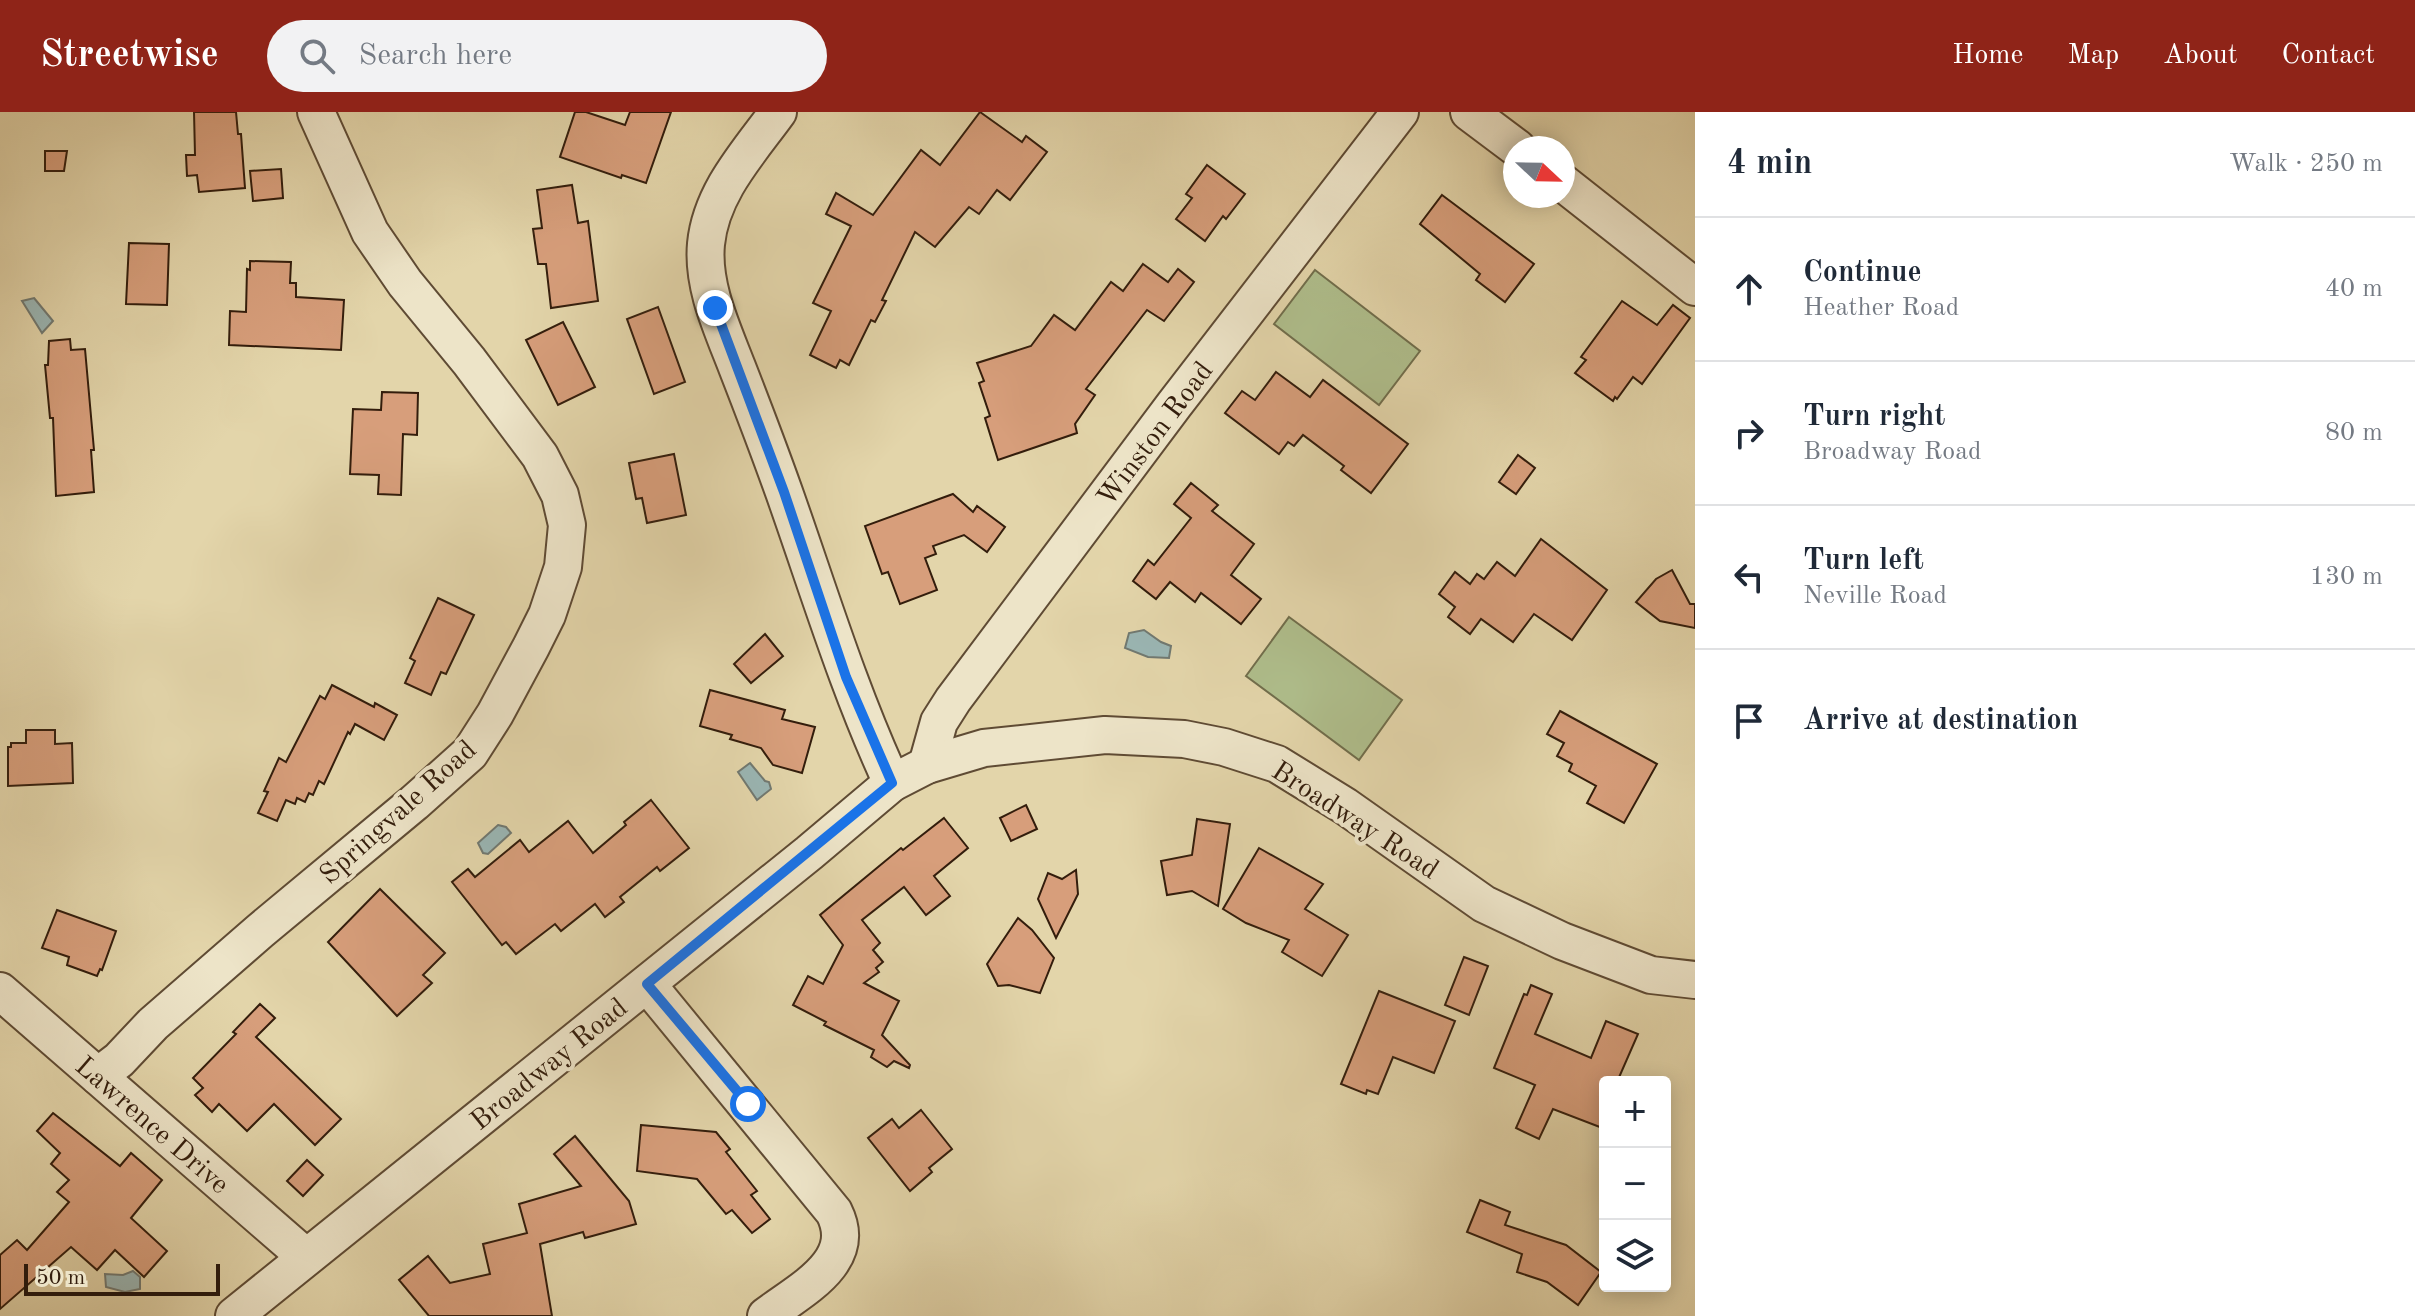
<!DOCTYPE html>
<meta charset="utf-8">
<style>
:root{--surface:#fff;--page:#f2f2f3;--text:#1f2937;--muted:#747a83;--line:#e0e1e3;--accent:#8f2418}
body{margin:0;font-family:"Old Standard TT",serif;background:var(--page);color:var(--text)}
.controls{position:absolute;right:24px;bottom:24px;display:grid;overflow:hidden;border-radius:8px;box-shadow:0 4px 20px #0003}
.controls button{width:72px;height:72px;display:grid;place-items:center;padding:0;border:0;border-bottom:2px solid var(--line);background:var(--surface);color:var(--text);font:40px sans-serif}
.compass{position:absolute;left:1503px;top:24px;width:72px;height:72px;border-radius:50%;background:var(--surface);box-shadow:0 4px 20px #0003;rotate:112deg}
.scale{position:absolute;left:24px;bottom:20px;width:196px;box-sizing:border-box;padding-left:8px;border:4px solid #331d0c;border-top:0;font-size:22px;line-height:28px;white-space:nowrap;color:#331d0c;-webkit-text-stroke:6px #ede4c8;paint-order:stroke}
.stop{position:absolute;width:24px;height:24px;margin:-18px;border:6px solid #1a73e8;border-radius:50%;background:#fff}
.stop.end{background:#1a73e8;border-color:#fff;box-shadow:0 2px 8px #0008}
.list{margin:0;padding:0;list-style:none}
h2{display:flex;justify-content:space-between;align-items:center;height:104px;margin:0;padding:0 32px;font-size:34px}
h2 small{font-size:26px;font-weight:400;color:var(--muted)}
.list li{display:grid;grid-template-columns:52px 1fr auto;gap:24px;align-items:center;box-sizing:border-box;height:144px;padding:0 32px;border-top:2px solid var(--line)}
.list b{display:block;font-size:30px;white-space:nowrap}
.list p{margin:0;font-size:26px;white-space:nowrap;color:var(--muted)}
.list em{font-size:26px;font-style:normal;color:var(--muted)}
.icon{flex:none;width:44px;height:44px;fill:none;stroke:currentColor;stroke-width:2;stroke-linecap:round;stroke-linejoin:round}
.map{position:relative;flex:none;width:1695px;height:1204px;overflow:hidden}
header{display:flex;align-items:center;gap:48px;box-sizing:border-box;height:112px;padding:0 40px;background:var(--accent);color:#fff}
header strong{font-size:38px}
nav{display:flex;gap:44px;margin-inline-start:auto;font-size:28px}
.search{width:560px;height:72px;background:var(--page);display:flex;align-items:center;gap:20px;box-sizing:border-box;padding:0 28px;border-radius:44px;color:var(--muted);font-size:30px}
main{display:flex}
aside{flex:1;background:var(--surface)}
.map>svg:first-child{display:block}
</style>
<header>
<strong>Streetwise</strong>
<div class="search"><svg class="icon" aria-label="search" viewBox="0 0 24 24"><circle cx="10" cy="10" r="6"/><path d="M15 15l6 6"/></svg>Search here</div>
<nav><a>Home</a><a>Map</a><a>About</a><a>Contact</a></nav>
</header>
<main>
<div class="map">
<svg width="1695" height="1204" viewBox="0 0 1695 1204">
<rect width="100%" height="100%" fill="#e3d5aa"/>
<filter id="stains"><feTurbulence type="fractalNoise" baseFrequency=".0025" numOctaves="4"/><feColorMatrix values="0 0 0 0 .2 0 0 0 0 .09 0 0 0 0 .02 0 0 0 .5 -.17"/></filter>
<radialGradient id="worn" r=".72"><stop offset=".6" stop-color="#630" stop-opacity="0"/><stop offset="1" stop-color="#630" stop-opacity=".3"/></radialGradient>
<g fill="#afbe8c" stroke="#716e4c" stroke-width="2">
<path d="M1315,158L1420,239L1379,293L1274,212Z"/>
<path d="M1289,505L1402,588L1359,648L1246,564Z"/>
</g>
<g fill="#9ab6b4" stroke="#717971" stroke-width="2">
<path d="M34,186L53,209L42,221L22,189Z"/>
<path d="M1144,518L1161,530L1171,534L1169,546L1148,545L1125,536L1129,521Z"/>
<path d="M750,651L765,669L769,670L771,677L757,688L738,660Z"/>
<path d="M498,713L506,715L511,721L488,742L483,741L478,731Z"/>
<path d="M133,1159L140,1165V1177L125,1180L106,1175L105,1162L123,1163Z"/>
</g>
<g fill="#d79e7b" stroke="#331d0c" stroke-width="2">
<path d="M194,0H236L238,22H241L245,76L199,80L197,63L187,64L186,43H195Z"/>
<path d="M575,0H586L625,13L630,0H671L646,71L622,63L621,66L560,45Z"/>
<path d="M980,0L1022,30L1026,24L1047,40L1010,88L997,78L979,102L969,95L935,135L915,120L882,188L886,189L875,210L871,208L849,253L840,248L836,256L810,243L831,199L813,191L851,114L826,102L836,81L873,103L921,38L940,53Z"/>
<path d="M45,39H67L64,59H45Z"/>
<path d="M1207,53L1245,82L1226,107L1223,104L1205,129L1176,107L1192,86L1186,82Z"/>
<path d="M281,57L283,86L253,89L250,59Z"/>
<path d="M572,73L578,111L588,109L598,189L551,196L546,152H538L533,117L542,116L537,78Z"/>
<path d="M1442,83L1534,152L1505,190L1476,168L1480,162L1420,112Z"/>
<path d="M129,131L169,132L167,193L126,192Z"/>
<path d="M250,149L291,150L290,171H296V185L344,188L341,238L229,233L230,199L246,200L247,157L250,158Z"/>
<path d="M1143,152L1168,170L1178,157L1194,170L1164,209L1147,198L1086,277L1095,283L1075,312L1077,321L998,348L985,306L990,304L979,271L984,269L977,251L1031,234L1054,203L1075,218L1111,170L1123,179Z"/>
<path d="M1622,189L1657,213L1673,193L1690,206L1642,272L1633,265L1617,287L1615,285L1613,289L1575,261L1586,248L1581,245Z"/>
<path d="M658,195L685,270L654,282L627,207Z"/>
<path d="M563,210L595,275L558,293L526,228Z"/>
<path d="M70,227L71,238L85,237L94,338H91L94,380L56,384L53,306H50L45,253H48L49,229Z"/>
<path d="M1276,260L1310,285L1323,268L1408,332L1371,381L1341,358L1344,354L1303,323L1294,334L1288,330L1279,342L1225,301L1242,279L1255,288Z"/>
<path d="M382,280L418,281L417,323L403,322L401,383L378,382L379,363L350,362L353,297L381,298Z"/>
<path d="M674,342L686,403L647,411L642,386L636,387L629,351Z"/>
<path d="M1518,343L1535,356L1516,382L1499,370Z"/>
<path d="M1191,371L1218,393L1212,399L1254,432L1231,463L1261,487L1241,512L1201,481L1195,490L1170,470L1156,487L1133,469L1148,448L1154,453L1191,406L1174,392Z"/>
<path d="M953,382L973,400L977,394L1005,415L987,440L964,423L933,434L936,442L925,446L937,478L900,492L888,460L882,462L865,414Z"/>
<path d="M1541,427L1607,478L1572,528L1534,502L1513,530L1481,507L1470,522L1448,505L1455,495L1439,482L1455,460L1470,472L1477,462L1484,467L1497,450L1515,464Z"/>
<path d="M1672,458L1690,492H1695V516L1660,509L1636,490L1656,467Z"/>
<path d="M438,486L474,503L446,562L441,560L431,583L405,571L415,549L410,546Z"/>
<path d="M765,522L783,544L751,571L734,552Z"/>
<path d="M332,573L374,595L375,591L397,603L384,628L355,612L350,622L348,620L324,672L319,669L313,683L309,681L305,690L297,686L295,692L286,688L277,709L258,701L268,680L264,679L279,646L286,650L320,584L325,587Z"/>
<path d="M710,578L785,598L782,607L815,615L802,661L773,653L761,636L730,627L732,623L700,614Z"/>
<path d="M1560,599L1657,652L1624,711L1587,691L1596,674L1569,659L1572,652L1557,644L1564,631L1547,622Z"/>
<path d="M26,618H55V632L72,631L73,671L8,674V635H11V631H26Z"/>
<path d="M651,688L689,736L660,759L657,755L620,785L624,790L605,805L595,792L561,819L555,812L516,842L506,830L502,833L452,770L468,757L475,765L520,728L529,740L568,709L593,741L626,713L624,710Z"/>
<path d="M1026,693L1037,717L1011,729L1000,706Z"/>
<path d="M944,706L968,736L934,764L950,784L926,803L904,775L862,808L880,831L873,838L883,850L876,856L879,860L864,871L899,889L882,923L910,953L909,956L894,949L887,955L871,945L874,938L824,913L826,910L793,893L808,864L823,872L843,833L820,803L901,736L903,738Z"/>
<path d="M1197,707L1230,712L1218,794L1192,779L1167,783L1161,749L1192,743Z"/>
<path d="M1259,736L1323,772L1305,797L1348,823L1322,864L1282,840L1289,828L1246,811L1223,797Z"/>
<path d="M1076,758L1078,782L1056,826L1038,787L1048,761L1062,767Z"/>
<path d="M380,777L445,841L423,863L432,871L397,904L328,830Z"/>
<path d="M57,798L116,819L102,858L100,857L97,864L67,853L69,845L42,836Z"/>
<path d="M1018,806L1032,818L1054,846L1040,881L1009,873L998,874L987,852Z"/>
<path d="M1464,845L1488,854L1469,903L1445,893Z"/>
<path d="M1531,873L1552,882L1535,922L1591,946L1606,909L1638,922L1617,970H1605V1017L1553,997L1539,1027L1516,1016L1535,973L1494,956L1524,882L1527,883Z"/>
<path d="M1379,879L1455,909L1434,961L1393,945L1378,982L1367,978L1366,982L1341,972Z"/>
<path d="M260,892L275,906L256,925L341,1007L315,1033L274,992L247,1019L219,992L212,1000L195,983L203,976L193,966L236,922L233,920Z"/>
<path d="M921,998L952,1037L929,1056L932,1060L910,1079L868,1026L892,1007L899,1016Z"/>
<path d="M53,1001L120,1054L131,1041L162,1068L131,1106L167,1139L144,1165L115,1138L97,1158L71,1135L0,1197V1143L17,1128L27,1138L69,1090L57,1080L69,1068L51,1052L60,1041L37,1019Z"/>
<path d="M641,1013L716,1020L730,1037L726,1040L757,1079L751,1083L770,1107L752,1121L732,1098L726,1102L697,1067L637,1059Z"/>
<path d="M575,1024L629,1089L636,1112L585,1126L583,1120L540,1132L552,1204H429L399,1168L428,1144L450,1171L490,1162L483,1132L527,1121L519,1092L581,1074L554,1042Z"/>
<path d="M307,1048L323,1063L303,1084L287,1069Z"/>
<path d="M1480,1088L1510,1100L1505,1113L1566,1133L1601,1160L1578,1193L1547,1170L1517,1160L1522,1142L1467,1120Z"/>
</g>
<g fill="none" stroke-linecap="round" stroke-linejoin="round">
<defs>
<g id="minor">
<path d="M778,0C749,40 711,80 706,132C702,174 722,216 737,255C753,296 769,338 784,380C819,479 848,576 892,671"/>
<path d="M1469,0L1517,36"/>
<path d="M1563,71L1695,175"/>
<path d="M927,653L939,610L953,588L1174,293L1400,0"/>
<path d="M647,872L834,1100C859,1150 800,1178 766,1204"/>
<path d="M0,879L306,1145"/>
<path d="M98,964L119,948L153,912L260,819L414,691L470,641L495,602L531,535L547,503L563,455L567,413L560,383L540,344L469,249L405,171L370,120L316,0"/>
<path d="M234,1204L809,741L892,671L927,653L984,636L1105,623L1184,627L1224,635L1277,652L1345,694L1484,792L1562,829L1651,863L1695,868"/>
</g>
</defs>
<use href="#minor" stroke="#5f4b34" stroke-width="40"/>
<use href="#minor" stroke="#ede4c8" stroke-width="36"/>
</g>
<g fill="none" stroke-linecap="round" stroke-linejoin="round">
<path stroke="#1a73e8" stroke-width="10" d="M715,196L784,380L846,565L892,671L647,872L748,992"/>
</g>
<g text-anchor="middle" stroke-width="8" stroke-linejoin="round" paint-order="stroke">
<g font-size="28" fill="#331d0c" stroke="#ede4c8">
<text transform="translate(1154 321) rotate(-53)" y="10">Winston Road</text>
<text transform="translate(397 699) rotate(-42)" y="10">Springvale Road</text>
<text transform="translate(1356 707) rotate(33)" y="10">Broadway Road</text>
<text transform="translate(548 951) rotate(-39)" y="10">Broadway Road</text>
<text transform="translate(153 1012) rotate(41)" y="10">Lawrence Drive</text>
</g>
</g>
<rect width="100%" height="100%" filter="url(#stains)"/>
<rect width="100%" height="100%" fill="url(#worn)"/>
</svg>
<div class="controls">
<button>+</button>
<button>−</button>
<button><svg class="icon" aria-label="layers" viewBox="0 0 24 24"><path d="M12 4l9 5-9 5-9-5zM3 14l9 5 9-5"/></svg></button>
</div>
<svg class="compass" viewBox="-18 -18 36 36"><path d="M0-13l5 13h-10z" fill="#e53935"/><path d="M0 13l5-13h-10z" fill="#747a83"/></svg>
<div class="scale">50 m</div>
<div class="stop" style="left:748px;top:992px"></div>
<div class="stop end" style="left:715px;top:196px"></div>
</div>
<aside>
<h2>4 min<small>Walk · 250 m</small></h2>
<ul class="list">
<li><svg class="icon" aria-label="ahead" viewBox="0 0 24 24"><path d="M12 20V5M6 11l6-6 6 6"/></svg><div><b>Continue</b><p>Heather Road</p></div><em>40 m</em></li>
<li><svg class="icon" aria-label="right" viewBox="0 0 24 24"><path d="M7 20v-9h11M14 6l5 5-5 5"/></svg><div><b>Turn right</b><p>Broadway Road</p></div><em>80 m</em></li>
<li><svg class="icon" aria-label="left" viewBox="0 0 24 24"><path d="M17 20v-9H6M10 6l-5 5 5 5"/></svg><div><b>Turn left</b><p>Neville Road</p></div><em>130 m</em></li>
<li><svg class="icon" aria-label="arrive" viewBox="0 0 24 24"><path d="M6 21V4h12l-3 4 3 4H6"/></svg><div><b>Arrive at destination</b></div></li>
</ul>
</aside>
</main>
